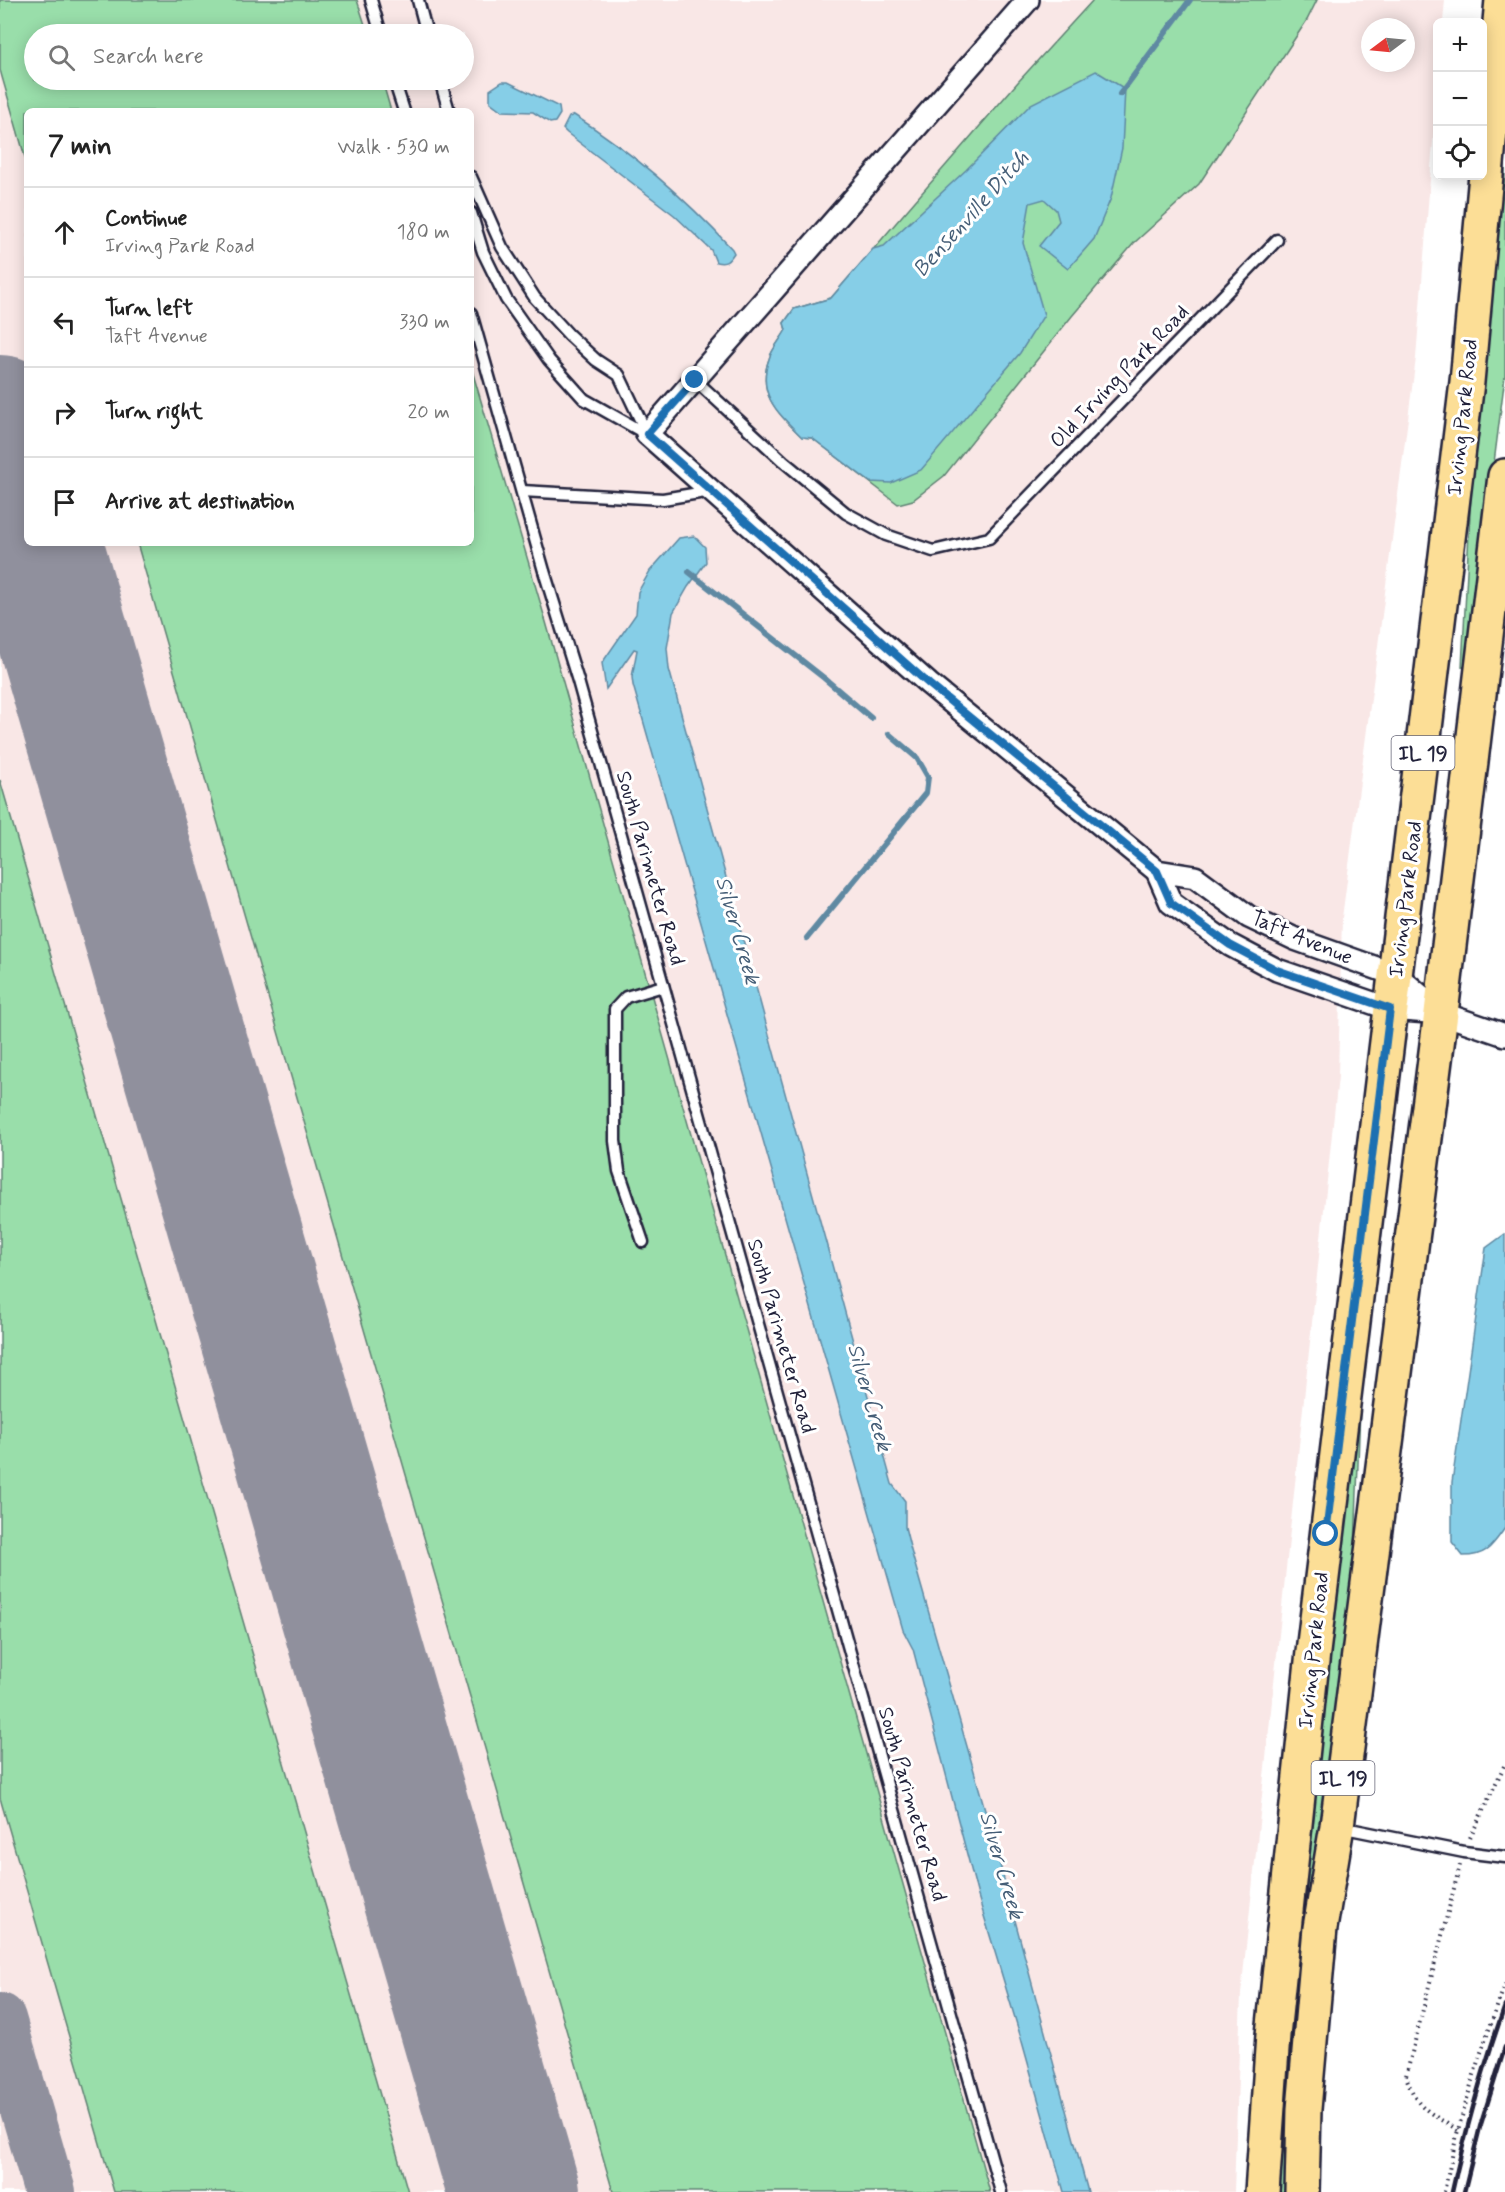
<!DOCTYPE html>
<meta charset="utf-8">
<style>
:root{--surface:#fff;--page:#f6f6f6;--text:#222;--muted:#767676;--line:#e0e0e0}
body{margin:0;font-family:Mynerve,sans-serif;background:var(--page);color:var(--text)}
.controls{position:absolute;right:18px;top:18px;display:grid;overflow:hidden;border-radius:9px;box-shadow:0 3px 15px #0003}
.controls button{width:54px;height:54px;display:grid;place-items:center;padding:0;border:0;border-bottom:2px solid var(--line);background:var(--surface);color:var(--text);font:30px sans-serif}
.compass{position:absolute;left:1361px;top:18px;width:54px;height:54px;border-radius:50%;background:var(--surface);box-shadow:0 3px 15px #0003;rotate:254deg}
.stop{position:absolute;width:18px;height:18px;margin:-14px;border:4px solid #1f6fb2;border-radius:50%;background:#fff}
.stop.end{background:#1f6fb2;border-color:#fff;box-shadow:0 2px 6px #0008}
.list{margin:0;padding:0;list-style:none}
h2{display:flex;justify-content:space-between;align-items:center;height:78px;margin:0;padding:0 24px;font-size:26px}
h2 small{font-size:20px;font-weight:400;color:var(--muted)}
.list li{display:grid;grid-template-columns:39px 1fr auto;gap:18px;align-items:center;box-sizing:border-box;height:90px;padding:0 24px;border-top:2px solid var(--line)}
.list b{display:block;font-size:22px;white-space:nowrap}
.list p{margin:0;font-size:20px;white-space:nowrap;color:var(--muted)}
.list em{font-size:20px;font-style:normal;color:var(--muted)}
.icon{flex:none;width:33px;height:33px;fill:none;stroke:currentColor;stroke-width:2;stroke-linecap:round;stroke-linejoin:round}
.map{position:relative;flex:none;width:1505px;height:2192px;overflow:hidden}
.search{position:absolute;background:var(--surface);box-shadow:0 3px 15px #0003;left:24px;top:24px;width:450px;height:66px;display:flex;align-items:center;gap:15px;box-sizing:border-box;padding:0 21px;border-radius:33px;color:var(--muted);font-size:22px}
.panel{position:absolute;background:var(--surface);box-shadow:0 3px 15px #0003;left:24px;top:108px;width:450px;height:438px;border-radius:9px}
.map>svg:first-child{display:block}
</style>
<div class="map">
<svg width="1505" height="2192" viewBox="0 0 1505 2192">
<rect width="100%" height="100%" fill="#fff"/>
<filter id="ink" filterUnits="userSpaceOnUse"><feTurbulence type="fractalNoise" baseFrequency=".0167" numOctaves="2"/><feDisplacementMap in="SourceGraphic" scale="12" xChannelSelector="R" yChannelSelector="G"/><feConvolveMatrix kernelMatrix="1 2 1 2 8 2 1 2 1" color-interpolation-filters="sRGB"/></filter>
<g filter="url(#ink)">
<path fill="#f9e7e6" fill-rule="evenodd" d="M0,0H1445L1443,22H1438L1437,91L1416,358L1342,918L1338,1077L1241,1994L1234,2192H0ZM1370,27H1406V63H1370ZM34,34H464V80H34ZM27,111H471V543H27Z"/>
<g fill="#99deaa" stroke="#5e8072" stroke-width="1.5">
<path d="M0,0H357L368,34H34V80H382L391,111H27V164L0,70Z"/>
<path d="M1093,0H1317L1307,20L1199,184L1134,243L1072,316L944,476L913,500L898,504L812,438L802,437C779,414 756,395 769,359C772,349 781,339 786,330L784,323L794,309L831,298L1018,82Z"/>
<path d="M1505,107V376L1468,668L1462,667L1474,437Z"/>
<path d="M471,367L546,622L990,2192H613L137,543H471Z"/>
<path d="M0,780L408,2192H114L0,1798Z"/>
<path d="M1356,1406H1360L1353,1608L1288,2192H1275V2163Z"/>
</g>
<g fill="#86cee7" stroke="#5e89a2" stroke-width="1.5">
<path d="M1096,71L1125,89L1122,148L1111,198L1094,239L1068,269L1039,246L1059,221L1056,210L1044,199L1030,203L1023,243L1044,315L1020,353L921,470L891,483L870,482L812,438L802,437C779,414 756,395 769,359C772,349 781,339 786,330L784,323L794,309L831,298L873,249L884,246L966,170L1031,104Z"/>
<path d="M502,82H508L559,107L560,114L555,122L550,123L533,112L502,111L490,102V90Z"/>
<path d="M574,115C632,152 686,199 732,249L734,253C728,262 726,264 716,262L711,250L674,215L567,133L563,129L569,117Z"/>
<path d="M694,536L705,547L706,562L688,587L673,613L667,648L669,669L892,1484L905,1501V1527L910,1547L988,1820L1088,2192H1064L1021,2038L978,1896L913,1649L903,1630L633,685L632,677L637,650L634,649L606,689L602,663L636,614L638,592L650,571L679,538Z"/>
<path d="M1505,1234V1528C1492,1546 1487,1556 1463,1556L1452,1542V1482L1486,1248Z"/>
</g>
<g fill="none" stroke-linecap="round" stroke-linejoin="round">
<g stroke="#5e89a2" stroke-width="6">
<path d="M1120,94L1190,0"/>
<path d="M689,572L824,678L871,718"/>
<path d="M807,938L926,793L928,777L917,758L889,734"/>
</g>
<path stroke="#90909d" stroke-width="52" d="M0,2019L50,2192"/>
<g stroke="#90909d" stroke-width="132">
<path d="M0,421L27,514"/>
<path d="M36,543L514,2192"/>
</g>
<defs>
<g id="lane">
<path d="M371,0L381,34"/>
<path d="M418,0L427,34"/>
<path d="M394,80L404,111"/>
<path d="M440,80L449,111"/>
<path d="M471,177L502,247L535,298L569,335L596,360L619,375L647,434"/>
<path d="M471,213L483,252L506,299L549,360L584,399L646,434"/>
<path d="M471,313L544,571L578,681L1001,2192"/>
<path d="M695,380L783,461L846,513L886,535L933,551L989,538L1277,240"/>
<path d="M522,491L663,499L711,491"/>
<path d="M643,1242L619,1171L615,1141V1009L626,997L663,986"/>
<path d="M1340,1827L1464,1852L1505,1857"/>
</g>
<g id="street">
<path d="M1028,0L647,434L929,684L1157,871L1171,903L1230,945L1277,970L1390,1009L1441,1013L1505,1035"/>
<path d="M1157,871L1195,877L1249,917L1295,939L1396,975L1441,1013"/>
</g>
<g id="primary">
<path d="M1262,2192L1273,2035L1313,1652L1467,382L1502,0"/>
<path d="M1302,2192L1304,2109L1320,1928L1337,1826L1441,1013L1505,476"/>
</g>
</defs>
<use href="#lane" stroke="#22223b" stroke-width="15"/>
<use href="#street" stroke="#22223b" stroke-width="26"/>
<use href="#primary" stroke="#22223b" stroke-width="38"/>
<g stroke="#22223b" stroke-width="4" stroke-dasharray="1.5 4.5" stroke-linecap="butt">
<path d="M1470,1838L1505,1764"/>
<path d="M1458,2130C1431,2114 1416,2108 1406,2076L1460,1865"/>
<path d="M1444,2192L1458,2130L1478,2061L1505,1984"/>
</g>
<use href="#lane" stroke="#fff" stroke-width="10"/>
<use href="#street" stroke="#fff" stroke-width="21"/>
<use href="#primary" stroke="#fcde96" stroke-width="33"/>
<g stroke="#22223b" stroke-width="4.5">
<path d="M1452,2192C1466,2129 1483,2067 1505,2006"/>
<path d="M1464,2192L1480,2127L1505,2047"/>
</g>
</g>
</g>
<g fill="none" stroke-linecap="round" stroke-linejoin="round" filter="url(#ink)">
<path stroke="#1f6fb2" stroke-width="8" d="M695,380L647,434L929,684L1157,871L1171,903L1230,945L1277,970L1390,1009L1326,1534"/>
</g>
<g text-anchor="middle" stroke-width="6" stroke-linejoin="round" paint-order="stroke">
<g fill="#fff" stroke="#646476" stroke-width="1.5">
<rect x="1391.5" y="736" width="63" height="34" rx="4.5"/>
<rect x="1311.5" y="1761" width="63" height="34" rx="4.5"/>
</g>
<g font-size="20" font-weight="bold" fill="#22223b">
<text x="1423" y="760">IL 19</text>
<text x="1343" y="1785">IL 19</text>
</g>
<g font-size="21" fill="#22223b" stroke="#fff">
<text transform="translate(1119 376) rotate(-46)" y="7">Old Irving Park Road</text>
<text transform="translate(1462 417) rotate(-84)" y="7">Irving Park Road</text>
<text transform="translate(651 868) rotate(74)" y="7">South Parimeter Road</text>
<text transform="translate(1405 899) rotate(-83)" y="7">Irving Park Road</text>
<text transform="translate(1302 937) rotate(23)" y="7">Taft Avenue</text>
<text transform="translate(782 1336) rotate(74)" y="7">South Parimeter Road</text>
<text transform="translate(1313 1650) rotate(-84)" y="7">Irving Park Road</text>
<text transform="translate(913 1804) rotate(74)" y="7">South Parimeter Road</text>
</g>
<g font-size="22" font-style="italic" fill="#455e77" stroke="#fff">
<text transform="translate(970 213) rotate(-48)" y="8">Bensenville Ditch</text>
<text transform="translate(739 930) rotate(74)" y="8">Silver Creek</text>
<text transform="translate(871 1397) rotate(74)" y="8">Silver Creek</text>
<text transform="translate(1003 1865) rotate(74)" y="8">Silver Creek</text>
</g>
</g>
</svg>
<div class="controls">
<button>+</button>
<button>−</button>
<button><svg class="icon" aria-label="locate" viewBox="0 0 24 24"><circle cx="12" cy="12" r="6"/><path d="M12 2v4M12 18v4M2 12h4M18 12h4"/></svg></button>
</div>
<svg class="compass" viewBox="-18 -18 36 36"><path d="M0-13l5 13h-10z" fill="#e53935"/><path d="M0 13l5-13h-10z" fill="#767676"/></svg>
<div class="stop" style="left:1326px;top:1534px"></div>
<div class="stop end" style="left:695px;top:380px"></div>
<div class="search"><svg class="icon" aria-label="search" viewBox="0 0 24 24"><circle cx="10" cy="10" r="6"/><path d="M15 15l6 6"/></svg>Search here</div>
<section class="panel">
<h2>7 min<small>Walk · 530 m</small></h2>
<ul class="list">
<li><svg class="icon" aria-label="ahead" viewBox="0 0 24 24"><path d="M12 20V5M6 11l6-6 6 6"/></svg><div><b>Continue</b><p>Irving Park Road</p></div><em>180 m</em></li>
<li><svg class="icon" aria-label="left" viewBox="0 0 24 24"><path d="M17 20v-9H6M10 6l-5 5 5 5"/></svg><div><b>Turn left</b><p>Taft Avenue</p></div><em>330 m</em></li>
<li><svg class="icon" aria-label="right" viewBox="0 0 24 24"><path d="M7 20v-9h11M14 6l5 5-5 5"/></svg><div><b>Turn right</b></div><em>20 m</em></li>
<li><svg class="icon" aria-label="arrive" viewBox="0 0 24 24"><path d="M6 21V4h12l-3 4 3 4H6"/></svg><div><b>Arrive at destination</b></div></li>
</ul>
</section>
</div>
